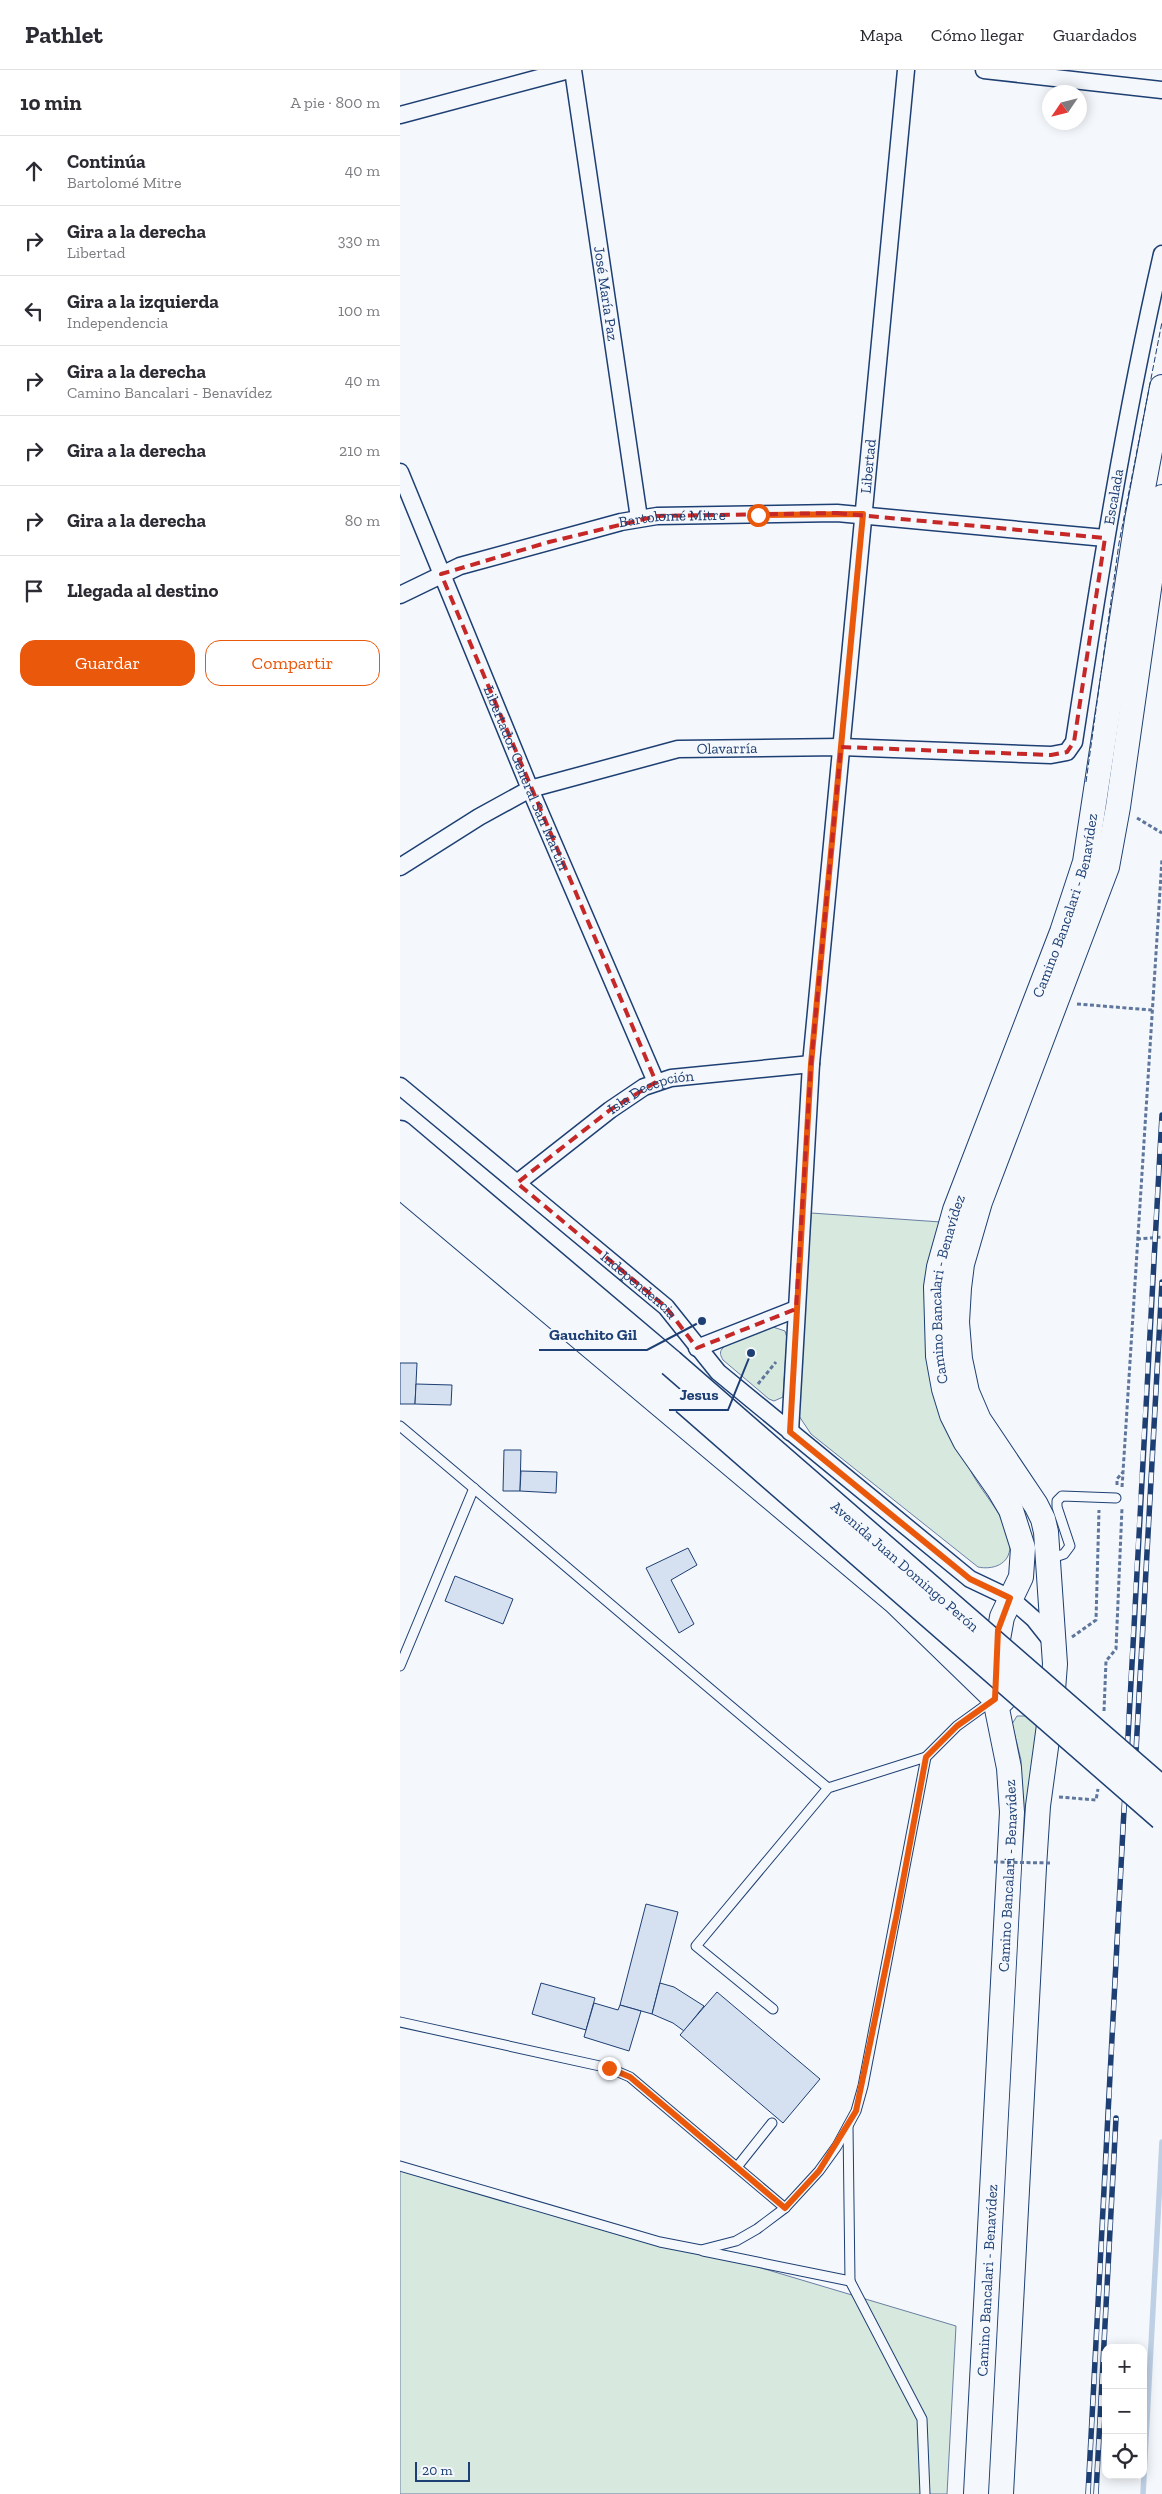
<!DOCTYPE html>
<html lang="es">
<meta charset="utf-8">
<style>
:root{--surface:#fff;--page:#f7f7f7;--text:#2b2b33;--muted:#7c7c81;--line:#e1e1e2;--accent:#ea580c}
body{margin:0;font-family:"Zilla Slab",serif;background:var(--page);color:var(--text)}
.controls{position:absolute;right:15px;bottom:15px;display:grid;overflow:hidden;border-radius:10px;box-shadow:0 2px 12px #0003}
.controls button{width:45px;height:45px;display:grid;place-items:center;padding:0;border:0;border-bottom:1px solid var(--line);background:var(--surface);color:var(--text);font:25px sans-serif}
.compass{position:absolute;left:642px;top:15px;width:45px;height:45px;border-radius:50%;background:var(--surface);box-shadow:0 2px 12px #0003;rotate:235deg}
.scale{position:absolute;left:15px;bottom:12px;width:55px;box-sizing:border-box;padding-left:5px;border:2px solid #1d3f73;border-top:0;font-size:14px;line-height:18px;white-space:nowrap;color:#1d3f73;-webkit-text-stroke:4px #f4f7fb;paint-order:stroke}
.stop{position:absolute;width:15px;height:15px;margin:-11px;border:4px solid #ea580c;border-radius:50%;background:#fff}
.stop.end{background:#ea580c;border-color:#fff;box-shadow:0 1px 5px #0008}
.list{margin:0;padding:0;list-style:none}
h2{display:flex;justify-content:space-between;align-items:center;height:65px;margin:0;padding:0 20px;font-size:21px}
h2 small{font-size:16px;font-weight:400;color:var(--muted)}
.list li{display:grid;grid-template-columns:32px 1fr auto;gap:15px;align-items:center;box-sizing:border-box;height:70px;padding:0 20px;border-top:1px solid var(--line)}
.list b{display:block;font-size:19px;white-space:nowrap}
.list p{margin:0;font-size:16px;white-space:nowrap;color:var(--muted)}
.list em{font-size:16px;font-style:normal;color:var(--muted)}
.actions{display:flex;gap:10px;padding:15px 20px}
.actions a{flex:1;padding:11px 0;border:1px solid var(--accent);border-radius:15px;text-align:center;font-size:18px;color:var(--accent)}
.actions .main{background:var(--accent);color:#fff}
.icon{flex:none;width:28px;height:28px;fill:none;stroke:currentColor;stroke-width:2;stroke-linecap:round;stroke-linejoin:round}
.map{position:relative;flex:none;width:762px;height:2424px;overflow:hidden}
header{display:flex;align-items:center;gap:30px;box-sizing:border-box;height:70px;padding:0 25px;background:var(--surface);border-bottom:1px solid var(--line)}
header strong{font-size:24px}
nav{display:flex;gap:28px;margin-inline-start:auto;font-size:18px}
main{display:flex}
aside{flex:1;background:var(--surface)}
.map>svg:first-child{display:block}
</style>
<header>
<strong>Pathlet</strong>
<nav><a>Mapa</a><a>Cómo llegar</a><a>Guardados</a></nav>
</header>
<main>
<aside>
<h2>10 min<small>A pie · 800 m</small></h2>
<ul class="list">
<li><svg class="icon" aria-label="ahead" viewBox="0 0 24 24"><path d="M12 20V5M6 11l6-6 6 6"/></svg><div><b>Continúa</b><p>Bartolomé Mitre</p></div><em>40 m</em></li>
<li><svg class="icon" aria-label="right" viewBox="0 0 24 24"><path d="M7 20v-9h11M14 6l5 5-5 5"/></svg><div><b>Gira a la derecha</b><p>Libertad</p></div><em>330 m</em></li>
<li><svg class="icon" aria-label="left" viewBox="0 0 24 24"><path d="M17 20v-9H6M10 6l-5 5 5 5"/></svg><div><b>Gira a la izquierda</b><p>Independencia</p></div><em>100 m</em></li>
<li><svg class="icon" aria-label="right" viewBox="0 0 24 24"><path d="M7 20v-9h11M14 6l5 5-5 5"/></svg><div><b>Gira a la derecha</b><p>Camino Bancalari - Benavídez</p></div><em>40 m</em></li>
<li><svg class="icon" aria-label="right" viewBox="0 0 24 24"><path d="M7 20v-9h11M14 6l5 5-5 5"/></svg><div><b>Gira a la derecha</b></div><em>210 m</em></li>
<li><svg class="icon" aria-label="right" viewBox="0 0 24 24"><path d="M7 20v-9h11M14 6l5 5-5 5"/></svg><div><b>Gira a la derecha</b></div><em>80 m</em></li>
<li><svg class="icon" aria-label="arrive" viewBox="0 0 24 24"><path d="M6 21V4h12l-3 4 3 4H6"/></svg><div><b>Llegada al destino</b></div></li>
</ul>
<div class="actions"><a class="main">Guardar</a><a>Compartir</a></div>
</aside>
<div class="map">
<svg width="762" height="2424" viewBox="0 0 762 2424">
<rect width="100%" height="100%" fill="#f4f7fb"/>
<g fill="#d7e8df" stroke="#687fa3">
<path d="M411,1143L541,1152C547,1212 554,1271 560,1331C562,1347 562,1382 568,1395C579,1422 608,1445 610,1476C610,1495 592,1500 578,1497L411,1364L399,1346V1336Z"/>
<path d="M373,1257L385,1261L387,1268L383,1327L374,1331L369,1329L323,1290C321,1286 319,1283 322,1279C329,1269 361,1261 373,1257Z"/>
<path d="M617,1646H638L592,2424H587L623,1768L621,1690L612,1654Z"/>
<path d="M0,2096L301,2180L556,2256L547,2424H0Z"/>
</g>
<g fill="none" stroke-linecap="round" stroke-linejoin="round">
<path stroke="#bed0e5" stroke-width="5.5" d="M743,2424L762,2072"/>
</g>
<g fill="#d5e0f0" stroke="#1d3f73">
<path d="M0,1293H17L15,1334H0Z"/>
<path d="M16,1314L52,1315L51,1335L15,1334Z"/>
<path d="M104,1380H121L120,1421H103Z"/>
<path d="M121,1401L157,1402L156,1423L120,1421Z"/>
<path d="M288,1478L297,1495L271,1510L294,1554L279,1563L246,1498Z"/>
<path d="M55,1506L113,1529L103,1554L45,1531Z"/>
<path d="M246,1834L278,1842L252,1944L220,1935Z"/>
<path d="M141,1913L195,1928L186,1960L132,1944Z"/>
<path d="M260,1913L274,1917L304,1936L284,1961L273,1953L252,1944Z"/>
<path d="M317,1922L420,2009L383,2053L280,1965Z"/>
<path d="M194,1933L218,1940L220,1935L241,1941L229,1981L184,1967Z"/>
</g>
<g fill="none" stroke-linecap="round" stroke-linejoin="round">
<defs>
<g id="lane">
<path d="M0,1356C143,1476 284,1598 428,1718"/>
<path d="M649,1489L664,1484L670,1476L657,1437V1431L662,1426L716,1428"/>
<path d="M0,1596L74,1418"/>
<path d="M373,1939L296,1876L428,1718L526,1687"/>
<path d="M0,1952L209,1998L230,2007L385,2138"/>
<path d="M0,2096L260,2172L301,2180L336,2171L357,2159L385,2138L419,2101L437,2076L456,2041L463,2016L526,1687L557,1656L593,1630"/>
<path d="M337,2097L372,2053"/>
<path d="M303,2181L450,2211L448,2056"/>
<path d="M450,2211L522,2349L525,2424"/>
</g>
<g id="street">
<path id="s1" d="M173,0L239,448"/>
<path d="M584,0L762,20"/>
<path d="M0,45L169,0"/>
<path id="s2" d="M0,402L130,719L256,1012"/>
<path id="s3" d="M0,525L60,496L221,452L257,446L437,443L705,468"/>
<path id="s4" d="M0,797L79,747L130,719L278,679L441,677L651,685L667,682L674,672C699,508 725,345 762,184"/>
<path id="s5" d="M0,1016L266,1237L318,1302L570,1509L610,1528L634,1549L653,1573"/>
<path id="s6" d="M117,1113L210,1040L244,1017L271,1008L411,994"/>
<path d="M297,1278L396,1239"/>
<path id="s7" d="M390,1362L411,994L506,0"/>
</g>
<g id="secondary">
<path d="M0,1116L494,1531L595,1629L603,1630"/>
<path id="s8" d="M576,2424L612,1742L609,1698L595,1629V1586L602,1547L621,1507L623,1478L611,1440L598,1418L565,1371L552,1345L544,1319L538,1286L536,1217L539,1197L555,1140L662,862L685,792L737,450L762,317"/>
<path d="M601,2424L634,1797L638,1736L652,1633L655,1594L646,1462L643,1449L636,1435L579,1350L567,1322L560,1289L557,1252L559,1218L562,1194L580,1132L707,797L718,737L762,427"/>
</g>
<g id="primary">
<path d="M0,1064L271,1293"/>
<path d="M0,1093L285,1331"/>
</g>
</defs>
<use href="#lane" stroke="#1d3f73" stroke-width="11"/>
<use href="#street" stroke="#1d3f73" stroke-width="19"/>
<use href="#secondary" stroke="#1d3f73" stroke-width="26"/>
<use href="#primary" stroke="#1d3f73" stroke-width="29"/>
<g stroke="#5e769c" stroke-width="3" stroke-dasharray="4 2.5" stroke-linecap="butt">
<path d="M737,748L762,763"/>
<path d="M677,934L752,940"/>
<path d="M737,1169L762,1167"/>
<path d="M358,1314L376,1292"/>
<path d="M717,1415V1409L723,1402L762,789"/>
<path d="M722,1417L723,1403"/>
<path d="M672,1567L696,1550L699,1440"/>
<path d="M704,1641L706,1591L716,1579L722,1438"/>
<path d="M659,1727L696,1730L698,1719"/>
</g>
<use href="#lane" stroke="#f4f7fb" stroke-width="9"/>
<use href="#street" stroke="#f4f7fb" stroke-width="16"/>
<use href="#secondary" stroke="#f4f7fb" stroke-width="24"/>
<use href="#primary" stroke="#f4f7fb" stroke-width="26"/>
<defs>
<g id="rail">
<path d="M735,1699L762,1212"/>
<path d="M688,2424C713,1964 735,1505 762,1045"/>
<path d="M696,2424L716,2048"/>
</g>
</defs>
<use href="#rail" stroke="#1d3f73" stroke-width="5.5"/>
<use href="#rail" stroke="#f4f7fb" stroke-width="4" stroke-dasharray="11" stroke-linecap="butt"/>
<defs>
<g id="primary-bridge">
<path id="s9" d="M271,1293L762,1720"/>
<path d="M285,1331L762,1747"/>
</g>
</defs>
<use href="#primary-bridge" stroke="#1d3f73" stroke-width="29" stroke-linecap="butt"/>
<path stroke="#5e769c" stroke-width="3" stroke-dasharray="4 2.5" stroke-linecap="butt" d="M594,1792L651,1793"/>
<use href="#primary-bridge" stroke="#f4f7fb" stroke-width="26"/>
<path stroke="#1d3f73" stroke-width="1" stroke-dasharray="6 2.5" stroke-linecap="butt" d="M686,712L719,473L762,252"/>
</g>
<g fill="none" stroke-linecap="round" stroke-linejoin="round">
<path stroke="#ea580c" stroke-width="6" d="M209,1998L230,2007L385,2138L419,2101L456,2041L497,1843L526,1687L557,1656L595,1629L598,1560L610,1528L570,1509L390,1362L411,994L463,444L358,445"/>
</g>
<path fill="none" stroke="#c62828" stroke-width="4" stroke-dasharray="10 6" stroke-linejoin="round" d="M437,443L705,468L674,672L667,682L651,685L441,677L411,994L396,1239L297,1278L266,1237L117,1113L210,1040L256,1012L41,504L149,472L257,446Z"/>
<g text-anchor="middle" stroke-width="4" stroke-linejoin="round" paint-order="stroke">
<g font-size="15" fill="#1d3f73" stroke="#f4f7fb">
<text dy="5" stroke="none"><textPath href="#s1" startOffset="226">José María Paz</textPath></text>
<text dy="5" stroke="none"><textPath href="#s7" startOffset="969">Libertad</textPath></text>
<text dy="5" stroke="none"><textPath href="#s4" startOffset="955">Escalada</textPath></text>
<text dy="5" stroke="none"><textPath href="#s3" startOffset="285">Bartolomé Mitre</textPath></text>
<text dy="5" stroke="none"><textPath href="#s4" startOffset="354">Olavarría</textPath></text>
<text dy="5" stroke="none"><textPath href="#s2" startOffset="331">Libertador General San Martín</textPath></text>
<text dy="5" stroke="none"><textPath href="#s8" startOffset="1639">Camino Bancalari - Benavídez</textPath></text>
<text dy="5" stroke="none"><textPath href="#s6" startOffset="164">Isla Decepción</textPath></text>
<text dy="5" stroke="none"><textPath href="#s5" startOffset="311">Independencia</textPath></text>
<text dy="5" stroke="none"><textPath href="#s8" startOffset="1234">Camino Bancalari - Benavídez</textPath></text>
<text dy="5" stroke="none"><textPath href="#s9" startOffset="310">Avenida Juan Domingo Perón</textPath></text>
<text dy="5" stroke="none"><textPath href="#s8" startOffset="619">Camino Bancalari - Benavídez</textPath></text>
<text dy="5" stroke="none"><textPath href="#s8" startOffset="214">Camino Bancalari - Benavídez</textPath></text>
</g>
</g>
<path fill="none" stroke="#1d3f73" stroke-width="2" d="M302 1251L247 1280H139M351 1283L328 1340H269"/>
<g fill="#1d3f73" stroke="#f4f7fb" stroke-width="2">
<circle cx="302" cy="1251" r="5"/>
<circle cx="351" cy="1283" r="5"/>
</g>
<g font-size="16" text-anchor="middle" font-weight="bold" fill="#1d3f73" stroke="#f4f7fb" stroke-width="4" stroke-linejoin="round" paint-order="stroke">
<text x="193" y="1270">Gauchito Gil</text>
<text x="299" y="1330">Jesus</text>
</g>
</svg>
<div class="controls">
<button>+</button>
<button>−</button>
<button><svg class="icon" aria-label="locate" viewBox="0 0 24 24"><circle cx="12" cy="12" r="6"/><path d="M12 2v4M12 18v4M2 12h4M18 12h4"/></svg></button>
</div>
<svg class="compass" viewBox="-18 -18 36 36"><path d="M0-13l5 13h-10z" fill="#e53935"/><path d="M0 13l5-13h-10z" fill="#7c7c81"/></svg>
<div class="scale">20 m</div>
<div class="stop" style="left:358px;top:445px"></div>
<div class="stop end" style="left:209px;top:1998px"></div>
</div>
</main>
